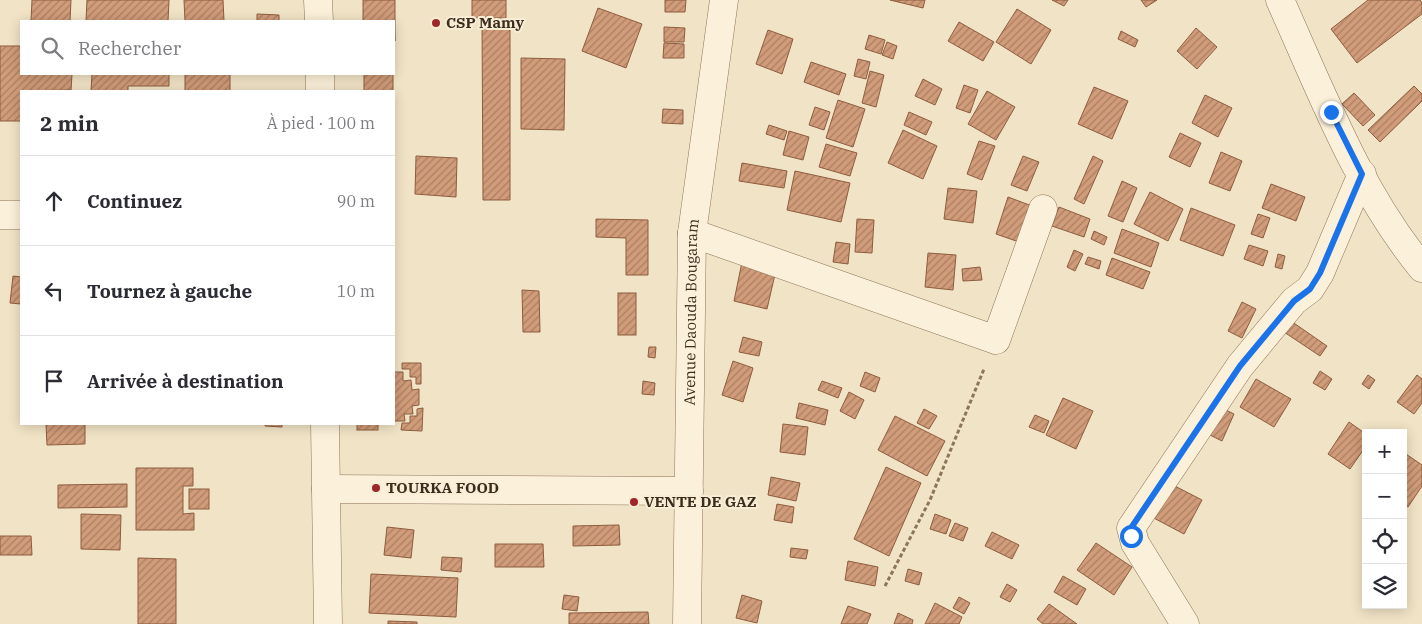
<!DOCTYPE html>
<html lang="fr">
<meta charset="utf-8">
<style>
:root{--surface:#fff;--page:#f7f7f7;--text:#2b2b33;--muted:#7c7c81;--line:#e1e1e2}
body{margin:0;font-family:"IBM Plex Serif",serif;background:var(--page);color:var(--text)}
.controls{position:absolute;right:15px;bottom:15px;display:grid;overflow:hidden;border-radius:0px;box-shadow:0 2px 12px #0003}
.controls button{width:45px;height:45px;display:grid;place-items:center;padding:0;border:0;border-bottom:1px solid var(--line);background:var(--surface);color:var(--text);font:25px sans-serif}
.stop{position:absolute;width:15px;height:15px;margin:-11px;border:4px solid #1a73e8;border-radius:50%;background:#fff}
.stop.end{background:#1a73e8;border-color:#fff;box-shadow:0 1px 5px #0008}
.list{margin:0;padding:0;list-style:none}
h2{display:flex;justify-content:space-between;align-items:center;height:65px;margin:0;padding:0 20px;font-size:21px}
h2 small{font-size:16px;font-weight:400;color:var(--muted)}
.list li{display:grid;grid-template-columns:32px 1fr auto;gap:15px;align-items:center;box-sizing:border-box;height:90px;padding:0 20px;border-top:1px solid var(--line)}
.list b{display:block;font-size:19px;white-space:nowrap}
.list em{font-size:16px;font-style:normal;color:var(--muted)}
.icon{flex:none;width:28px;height:28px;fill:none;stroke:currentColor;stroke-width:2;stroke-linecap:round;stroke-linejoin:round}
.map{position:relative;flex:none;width:1422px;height:624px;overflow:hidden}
.search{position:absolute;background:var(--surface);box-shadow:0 2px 12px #0003;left:20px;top:20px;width:375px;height:55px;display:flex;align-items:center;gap:12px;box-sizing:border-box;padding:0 18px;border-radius:0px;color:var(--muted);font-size:19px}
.panel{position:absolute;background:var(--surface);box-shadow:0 2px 12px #0003;left:20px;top:90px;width:375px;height:335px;border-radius:0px}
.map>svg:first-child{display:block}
</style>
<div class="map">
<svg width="1422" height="624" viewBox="0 0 1422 624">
<defs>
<pattern id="building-hatch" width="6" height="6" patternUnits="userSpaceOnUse" patternTransform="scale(1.25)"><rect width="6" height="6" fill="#d19c79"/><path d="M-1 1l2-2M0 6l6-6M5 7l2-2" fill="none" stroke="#ab7f63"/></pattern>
</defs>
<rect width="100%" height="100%" fill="#f1e3c5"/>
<g fill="url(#building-hatch)" stroke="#8d5c3e">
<path d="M32,0H71L70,21H31Z"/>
<path d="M87,0H169L168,21H86Z"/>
<path d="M184,0H223L224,21H185Z"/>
<path d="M363,0H395V41L394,21H363Z"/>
<rect x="472" y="0" width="34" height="18"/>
<path d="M665,0H686L685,12H665Z"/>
<path d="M890,0H925L923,8Z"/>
<path d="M1052,0H1068L1064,6Z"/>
<path d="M1141,0H1157L1146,7Z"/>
<path d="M1368,0H1420L1422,3V14L1357,63L1331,29Z"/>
<path d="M598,8L642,24L626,68L582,51Z"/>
<path d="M1017,9L1051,30L1031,64L996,42Z"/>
<path d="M257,14L279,15V21H257Z"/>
<path d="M482,22L510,23V200H483Z"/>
<path d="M959,22L994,42L983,61L948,41Z"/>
<path d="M664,27L685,28L684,42H664Z"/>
<path d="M1196,28L1217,47L1197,69L1177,51Z"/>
<path d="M768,30L793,39L782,74L756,64Z"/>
<path d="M1121,31L1138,40L1135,47L1118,39Z"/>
<path d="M869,35L885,40L881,54L865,49Z"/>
<path d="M887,42L897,46L893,59L882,55Z"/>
<path d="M664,43L684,44V58H663Z"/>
<path d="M0,46H21V74H72L71,90L21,91V121H0Z"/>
<path d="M521,58L565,59L564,130L521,129Z"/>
<path d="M858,59L870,62L866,79L854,76Z"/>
<path d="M811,62L846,74L839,95L804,82Z"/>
<path d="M870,71L884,75L876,107L862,103Z"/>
<path d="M92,74H169V86H128V91H91Z"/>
<rect x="185" y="74" width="45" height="17"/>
<rect x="364" y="74" width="29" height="17"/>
<path d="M923,79L942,89L935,105L915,96Z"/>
<path d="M964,85L978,90L970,113L956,108Z"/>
<path d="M1414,86L1422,94V101L1380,142L1368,130Z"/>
<path d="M1094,87L1128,101L1112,139L1078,124Z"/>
<path d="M987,91L1015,107L996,140L968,124Z"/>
<path d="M1354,93L1375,115L1363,126L1342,104Z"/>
<path d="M1205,95L1232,108L1218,137L1192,123Z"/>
<path d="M838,100L865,109L853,147L826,138Z"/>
<path d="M815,107L830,112L824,130L809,125Z"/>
<path d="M663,109L683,110V124L662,123Z"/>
<path d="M909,112L932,122L926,135L904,125Z"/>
<path d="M769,125L787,131L784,140L766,134Z"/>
<path d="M903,130L937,146L923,179L888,163Z"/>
<path d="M789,131L809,137L803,160L783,155Z"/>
<path d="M1180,133L1201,143L1190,167L1169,157Z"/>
<path d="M979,141L995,146L982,180L967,174Z"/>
<path d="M826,144L857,153L850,176L819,167Z"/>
<path d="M1221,152L1242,161L1230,191L1209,183Z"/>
<path d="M416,156L457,158L456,197L415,194Z"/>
<path d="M1023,156L1039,162L1027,191L1011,185Z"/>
<path d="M1093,156L1103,161L1084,204L1074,199Z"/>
<path d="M742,163L787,171L784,188L739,181Z"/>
<path d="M795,171L850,183L841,222L787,210Z"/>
<path d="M1122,181L1137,188L1123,222L1108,216Z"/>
<path d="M1271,184L1305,197L1296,221L1262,208Z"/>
<path d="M948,188L977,191L973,223L944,219Z"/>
<path d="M1150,192L1183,209L1168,241L1134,224Z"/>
<path d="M1008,197L1032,206L1019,242L996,234Z"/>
<path d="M1059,207L1090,219L1084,237L1052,226Z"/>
<path d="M1191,208L1235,225L1223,256L1180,240Z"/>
<path d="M1258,214L1270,218L1263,238L1251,234Z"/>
<path d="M596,219L648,220V275H626V238L596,237Z"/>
<path d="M857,219L874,220L872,253L855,252Z"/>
<path d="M1122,229L1159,243L1151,267L1114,253Z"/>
<path d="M1094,231L1107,237L1104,245L1091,239Z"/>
<path d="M836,242L850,244L848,264L833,262Z"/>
<path d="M1249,245L1268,251L1263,266L1244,259Z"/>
<path d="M1074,250L1083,254L1075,271L1067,267Z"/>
<path d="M928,253L956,255L953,290L925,287Z"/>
<path d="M1278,254L1285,256L1282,269L1275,267Z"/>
<path d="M1088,257L1101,261L1099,269L1085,264Z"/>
<path d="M1112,258L1150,272L1143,289L1106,275Z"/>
<path d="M742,262L776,270L767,309L734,301Z"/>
<path d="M980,267L982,280L963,281L962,269Z"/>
<path d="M13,276L21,277V304L10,303Z"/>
<path d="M522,290L539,291L540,332H523Z"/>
<rect x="618" y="293" width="18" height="42"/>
<path d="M1242,302L1256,309L1242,338L1228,331Z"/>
<path d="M1288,319L1327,346L1320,356L1281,330Z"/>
<path d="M743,337L762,342L759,356L739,352Z"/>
<path d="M649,347H656L655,358L648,357Z"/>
<path d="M733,361L753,368L743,402L722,395Z"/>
<path d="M402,363H421V384H416V377H410V369H402Z"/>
<path d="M1320,371L1332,379L1325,390L1313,383Z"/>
<path d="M394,372H403V381L411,380L412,390L419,389V405L412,406L413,414H404L405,421H394Z"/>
<path d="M865,372L880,378L875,392L860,386Z"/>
<path d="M1368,375L1375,380L1369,389L1362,384Z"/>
<path d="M1417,375L1422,379V403L1414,414L1397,402Z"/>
<path d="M1256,379L1291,399L1274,427L1240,407Z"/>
<path d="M643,381L655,383L654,395L642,394Z"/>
<path d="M822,381L842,388L838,398L818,390Z"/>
<path d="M849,392L864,400L855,419L840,411Z"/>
<path d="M1063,398L1093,411L1076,449L1046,435Z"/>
<path d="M799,403L828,410L825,425L796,418Z"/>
<path d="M1220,407L1234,414L1222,441L1208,434Z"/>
<path d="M423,408L422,431L401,430L402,423H410V416H417V409Z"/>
<path d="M924,409L937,416L929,429L917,423Z"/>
<path d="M1035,415L1049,421L1044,433L1029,427Z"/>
<path d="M895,416L945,441L927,476L878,450Z"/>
<path d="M1349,422L1366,434V446L1350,469L1328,454Z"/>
<path d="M46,424H85V444L47,445Z"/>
<path d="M265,424H282V427L265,426Z"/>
<rect x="357" y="424" width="21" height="6"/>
<path d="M783,424L808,427L805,455L780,452Z"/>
<path d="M1403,452L1422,465V486L1408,507L1403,504Z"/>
<path d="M886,467L921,483L889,556L854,539Z"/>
<path d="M136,468H193V486H183V514L194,513V530H136Z"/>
<path d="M771,477L800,483L796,501L768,495Z"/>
<path d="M1167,482L1202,500L1184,534L1150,516Z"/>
<path d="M127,484V507L58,508V485Z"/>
<rect x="189" y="489" width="20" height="20"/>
<path d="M777,504L794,507L792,523L774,520Z"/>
<path d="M81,514L121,515L120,550L81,549Z"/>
<path d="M935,514L951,520L946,534L930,529Z"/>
<path d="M955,523L968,528L963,541L949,536Z"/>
<path d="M619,525L620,545L573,546V526Z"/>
<path d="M387,527L414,530L411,558L384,555Z"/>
<path d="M992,532L1019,545L1012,559L985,546Z"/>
<path d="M0,536H31L32,555H0Z"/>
<path d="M1096,543L1132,567L1114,595L1077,570Z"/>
<path d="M495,544H543L544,567H495Z"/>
<path d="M791,548L808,550L806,559L790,557Z"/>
<path d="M442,557L462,558L461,572L441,570Z"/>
<path d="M138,558L176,559V624H138Z"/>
<path d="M848,561L878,567L875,586L845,580Z"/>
<path d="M908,569L922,573L919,585L905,581Z"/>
<path d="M371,574L458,578L456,617L369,613Z"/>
<path d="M1063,576L1086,589L1077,605L1054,592Z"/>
<path d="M1007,584L1017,590L1010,602L1000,597Z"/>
<path d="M564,595L579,597L577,611L562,609Z"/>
<path d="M742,595L762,601L757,623L736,618Z"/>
<path d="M959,597L970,603L964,614L953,608Z"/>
<path d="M935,603L962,617L959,624H925Z"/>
<path d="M1049,604L1077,624H1043L1037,619Z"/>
<path d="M848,606L871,614L867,624H841Z"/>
<path d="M648,612L649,624H569V613Z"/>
<path d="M898,613L913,620L912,624H894Z"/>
<path d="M388,621L417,622V624H388Z"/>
</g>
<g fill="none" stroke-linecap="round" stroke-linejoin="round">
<defs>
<g id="minor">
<path d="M318,0L319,21"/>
<path d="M1280,0C1321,91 1358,190 1422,268"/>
<path d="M320,74V91"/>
<path d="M0,215H21"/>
<path d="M692,233L996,340L1043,209"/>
<path d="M325,424L328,624"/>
<path d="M326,489L689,491"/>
<path id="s1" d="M687,624L692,233L724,0"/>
<path d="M1185,624L1135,543L1131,528L1240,366L1294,301L1310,289L1320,273L1362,174"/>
</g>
</defs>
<use href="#minor" stroke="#8d745a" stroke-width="29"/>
<path stroke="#8d745a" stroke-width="3" stroke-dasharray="4 2.5" stroke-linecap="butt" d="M885,586L930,500L984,369"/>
<use href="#minor" stroke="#fbf0d9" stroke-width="28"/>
</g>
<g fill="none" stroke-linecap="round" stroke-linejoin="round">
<path stroke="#1a73e8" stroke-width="6" d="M1131,536V528L1240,366L1294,301L1310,289L1320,273L1362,174L1331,112"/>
</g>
<g fill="#9f272a" stroke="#f7edd5" stroke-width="2">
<circle cx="436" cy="23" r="5"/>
<circle cx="376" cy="488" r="5"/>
<circle cx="634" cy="502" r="5"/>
</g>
<g text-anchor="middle" stroke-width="4" stroke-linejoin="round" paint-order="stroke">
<g font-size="15" font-weight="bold" fill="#3c2c1e" stroke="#f7edd5" text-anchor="start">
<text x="446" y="28">CSP Mamy</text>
<text x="386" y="493">TOURKA FOOD</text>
<text x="644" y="507">VENTE DE GAZ</text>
</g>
<g font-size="15" fill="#3c2c1e" stroke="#f7edd5">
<text dy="5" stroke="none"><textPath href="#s1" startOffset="312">Avenue Daouda Bougaram</textPath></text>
</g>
</g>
</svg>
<div class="controls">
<button>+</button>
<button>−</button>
<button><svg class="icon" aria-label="locate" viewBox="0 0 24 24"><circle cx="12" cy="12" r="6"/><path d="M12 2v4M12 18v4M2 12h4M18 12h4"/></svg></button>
<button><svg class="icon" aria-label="layers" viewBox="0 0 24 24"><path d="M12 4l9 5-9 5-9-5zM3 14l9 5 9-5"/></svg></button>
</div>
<div class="stop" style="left:1131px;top:536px"></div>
<div class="stop end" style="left:1331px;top:112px"></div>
<div class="search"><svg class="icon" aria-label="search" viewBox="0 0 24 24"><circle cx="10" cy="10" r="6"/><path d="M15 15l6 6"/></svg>Rechercher</div>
<section class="panel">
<h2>2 min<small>À pied · 100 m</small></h2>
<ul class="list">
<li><svg class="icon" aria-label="ahead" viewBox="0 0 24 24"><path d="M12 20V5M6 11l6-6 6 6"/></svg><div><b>Continuez</b></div><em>90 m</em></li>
<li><svg class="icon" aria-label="left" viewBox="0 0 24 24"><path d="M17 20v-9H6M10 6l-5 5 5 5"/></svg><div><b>Tournez à gauche</b></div><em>10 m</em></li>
<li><svg class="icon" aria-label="arrive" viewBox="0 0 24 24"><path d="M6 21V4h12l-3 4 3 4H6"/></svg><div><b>Arrivée à destination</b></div></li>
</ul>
</section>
</div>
